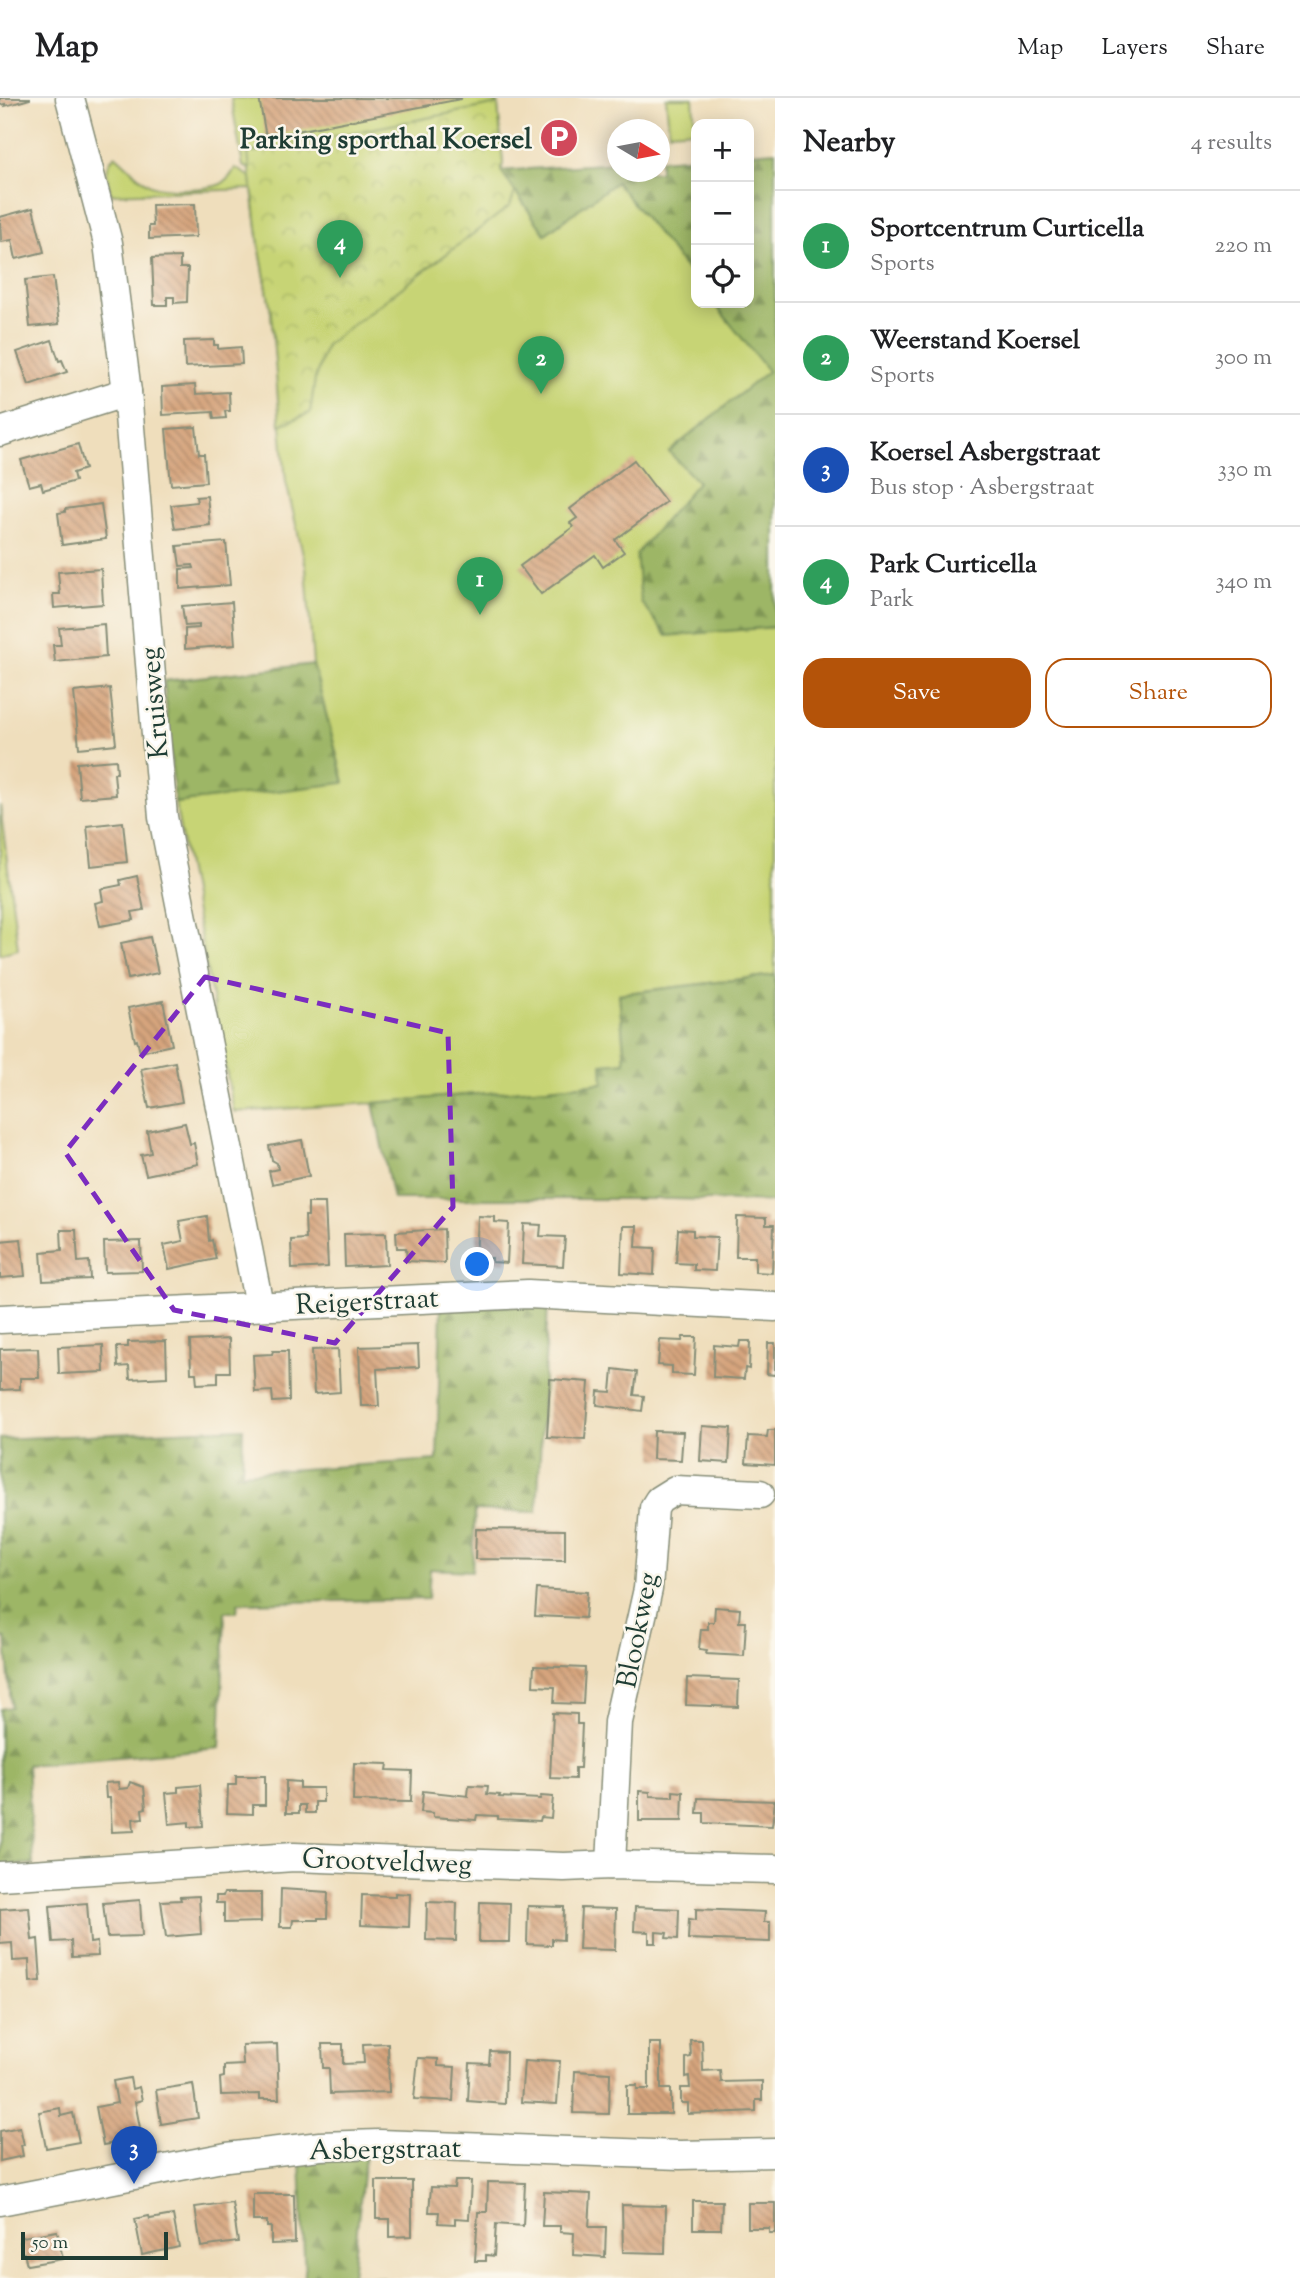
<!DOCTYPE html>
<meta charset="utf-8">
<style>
:root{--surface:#fff;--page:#f6f6f6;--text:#202124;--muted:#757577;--line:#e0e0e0;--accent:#b45309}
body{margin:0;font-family:"Sorts Mill Goudy",serif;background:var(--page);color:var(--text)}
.controls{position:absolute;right:21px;top:21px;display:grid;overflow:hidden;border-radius:14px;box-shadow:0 4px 18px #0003}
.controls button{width:63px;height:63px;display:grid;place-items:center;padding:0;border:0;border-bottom:2px solid var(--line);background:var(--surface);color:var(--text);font:35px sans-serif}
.compass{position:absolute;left:607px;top:21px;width:63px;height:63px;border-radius:50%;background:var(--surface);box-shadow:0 4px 18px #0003;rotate:100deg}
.scale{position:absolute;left:21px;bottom:18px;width:147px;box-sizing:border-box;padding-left:7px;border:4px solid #1f3d34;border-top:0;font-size:19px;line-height:24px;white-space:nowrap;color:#1f3d34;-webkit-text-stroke:5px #fbf7ec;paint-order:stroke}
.you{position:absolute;left:478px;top:1167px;width:24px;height:24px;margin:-18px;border:5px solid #fff;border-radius:50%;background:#1a73e8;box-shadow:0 0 0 10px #1a73e833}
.badge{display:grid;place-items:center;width:46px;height:46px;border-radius:50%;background:var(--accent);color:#fff;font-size:23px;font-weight:700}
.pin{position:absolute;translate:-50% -58px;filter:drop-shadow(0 2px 4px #0008)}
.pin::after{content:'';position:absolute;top:37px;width:24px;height:21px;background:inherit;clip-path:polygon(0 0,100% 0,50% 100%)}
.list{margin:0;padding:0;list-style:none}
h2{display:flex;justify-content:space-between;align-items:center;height:91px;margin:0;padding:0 28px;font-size:30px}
h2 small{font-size:23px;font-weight:400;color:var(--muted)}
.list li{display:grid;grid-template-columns:46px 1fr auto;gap:21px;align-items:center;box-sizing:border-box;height:112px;padding:0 28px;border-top:2px solid var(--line)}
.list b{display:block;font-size:26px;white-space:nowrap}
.list p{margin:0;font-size:23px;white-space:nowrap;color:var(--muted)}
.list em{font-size:23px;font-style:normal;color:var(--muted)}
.actions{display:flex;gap:14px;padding:21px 28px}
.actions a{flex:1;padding:16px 0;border:2px solid var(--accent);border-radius:21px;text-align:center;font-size:24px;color:var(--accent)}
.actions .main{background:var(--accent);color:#fff}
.icon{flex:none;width:38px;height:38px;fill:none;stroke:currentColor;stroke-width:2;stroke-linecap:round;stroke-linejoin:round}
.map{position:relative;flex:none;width:775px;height:2180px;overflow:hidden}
header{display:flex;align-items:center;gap:42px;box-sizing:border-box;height:98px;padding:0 35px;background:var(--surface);border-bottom:2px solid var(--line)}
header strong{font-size:33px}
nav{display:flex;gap:38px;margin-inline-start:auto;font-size:24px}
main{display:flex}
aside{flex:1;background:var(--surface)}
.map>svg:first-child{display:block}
</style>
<header>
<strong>Map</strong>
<nav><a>Map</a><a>Layers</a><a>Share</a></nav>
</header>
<main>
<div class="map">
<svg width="775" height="2180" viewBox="0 0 775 2180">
<defs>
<pattern id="forest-firs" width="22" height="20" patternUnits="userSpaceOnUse" patternTransform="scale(1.75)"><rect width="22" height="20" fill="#9db666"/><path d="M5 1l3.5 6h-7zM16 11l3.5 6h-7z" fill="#7f9555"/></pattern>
<pattern id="park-crowns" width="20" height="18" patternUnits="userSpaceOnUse" patternTransform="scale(1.75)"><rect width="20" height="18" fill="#c7d475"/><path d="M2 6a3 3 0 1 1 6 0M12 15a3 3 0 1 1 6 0" fill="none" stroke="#aab766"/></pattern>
<pattern id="building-back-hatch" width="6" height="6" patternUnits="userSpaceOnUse" patternTransform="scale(1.75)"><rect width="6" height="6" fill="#d6a47d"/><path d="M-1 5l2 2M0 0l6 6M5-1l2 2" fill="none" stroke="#ad8767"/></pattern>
</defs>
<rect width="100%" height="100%" fill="#fbf7ec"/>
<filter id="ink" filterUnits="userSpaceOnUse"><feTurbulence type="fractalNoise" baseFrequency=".0143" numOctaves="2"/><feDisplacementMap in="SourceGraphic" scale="14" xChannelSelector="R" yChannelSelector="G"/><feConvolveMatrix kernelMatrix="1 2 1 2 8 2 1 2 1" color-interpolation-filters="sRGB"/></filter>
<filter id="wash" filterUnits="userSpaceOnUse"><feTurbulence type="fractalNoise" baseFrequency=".00686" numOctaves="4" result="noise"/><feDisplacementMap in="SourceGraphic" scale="28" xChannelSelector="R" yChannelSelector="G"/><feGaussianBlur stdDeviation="1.57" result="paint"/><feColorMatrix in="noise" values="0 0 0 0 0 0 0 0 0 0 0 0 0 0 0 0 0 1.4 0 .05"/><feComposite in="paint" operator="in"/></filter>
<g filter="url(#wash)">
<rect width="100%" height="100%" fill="#efdebc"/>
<g fill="#c7d475" stroke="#738854" stroke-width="2">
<path d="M231,0H497L503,66L501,73L545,136L616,83L696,183V205H714L769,273L670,353L698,384L667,537L775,529V877L619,896L625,964L604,985L373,1005L234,1014L175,705L344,684L313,566L306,469L286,384L271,214L259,146L252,91L111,96C107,80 103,70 115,57C126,66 137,79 149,86C160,93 208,92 221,86C228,82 232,77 235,70L251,79L250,71L243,68Z"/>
<path d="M666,0H693L695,32L669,34Z"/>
<path d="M0,707L18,851L0,856Z"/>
</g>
<g fill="url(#forest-firs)" stroke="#5e7a4d" stroke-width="2">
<path d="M775,53V529L667,538L641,504L636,456L698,384L669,354L768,273L714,205H749V55Z"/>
<path d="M696,59V183L616,84L545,136L501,73L617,65L618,74H660V62Z"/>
<path d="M313,566L344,685L175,705L164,583Z"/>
<path d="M775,877V1104L672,1101H393L373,1005L603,985L602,966L625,964L619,896Z"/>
<path d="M548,1207L537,1414L475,1412L472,1473L430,1471L428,1501L238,1505L237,1514H225L220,1650L27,1667L33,1766L0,1767V1611L11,1609L6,1540H0V1341L243,1330L242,1375L437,1362L441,1210Z"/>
<path d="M365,2058L352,2178L383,2180H305L300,2063Z"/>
</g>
<path fill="url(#park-crowns)" stroke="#738854" stroke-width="2" d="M498,6L503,66L501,73L515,94L510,108L326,247L315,281L310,315L280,327L271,214L259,146L248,55Z"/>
<g id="blocks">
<g fill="url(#building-back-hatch)">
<path d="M0,0H30V1L5,8V6L0,7Z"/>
<path d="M259,0H461V1L266,39Z"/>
<path d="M195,106L196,139L149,141V128H153L152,107Z"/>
<path d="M33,110L44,154L16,161L12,142L1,144L0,119Z"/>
<path d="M180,159V170H188L187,204L174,205V199H167V207H154L152,160Z"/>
<path d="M53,179L59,226L30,229L25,182Z"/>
<path d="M52,242L59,263L62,262L67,274L29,287L17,254Z"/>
<path d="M214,242V247H218V251L241,249L242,266L185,269L184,243Z"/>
<path d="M195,287L196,296L229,294L230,313H225L226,320L214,321L213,314L163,317L162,289Z"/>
<path d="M196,329L199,356H204L206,384L171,387L166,331Z"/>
<path d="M78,346L85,371L73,375L75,383L43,392L41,385L29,388L21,362Z"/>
<path d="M634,362L666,404L615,442L624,454L603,469L595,457L541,496L520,468L573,429L570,425L577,420L570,411Z"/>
<path d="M207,398L210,427L175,431L171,407L197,404L196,399Z"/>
<path d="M101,406L106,441L62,447L58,415L65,414V411Z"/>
<path d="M226,444L230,487L180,491V471L194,470L193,467L180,468L177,448Z"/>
<path d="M101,471L103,506L54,510L53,496H60L58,474Z"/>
<path d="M232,504L235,547L185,551V531L199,530V527L185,528L182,508Z"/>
<path d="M104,526L106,559L55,564L53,547H61L59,530Z"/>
<path d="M110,590L116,646L79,650L74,594Z"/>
<path d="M116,662L117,675H114L116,697L80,700L77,665Z"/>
<path d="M123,724L127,764L91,768L87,728Z"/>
<path d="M137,778L144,812L132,814L134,822L100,828L95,805L103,803L101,791L121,787L120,782Z"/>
<path d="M150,839L158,875L128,881L121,845Z"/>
<path d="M163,903L172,947L140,954L137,942L135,943L128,910Z"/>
<path d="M175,964L182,1004L149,1010L141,971Z"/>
<path d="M185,1025L190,1046L194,1045L198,1066L146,1077L141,1057L151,1055L147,1033Z"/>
<path d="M302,1042L309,1078L272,1086L269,1073L278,1071L277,1065L272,1062L269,1048Z"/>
<path d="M308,1105H325L328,1169L292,1171L291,1142L306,1141L305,1118H308Z"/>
<path d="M207,1118L209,1143L212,1142L216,1161L169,1171L164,1147L183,1143L179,1123Z"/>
<path d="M478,1118L495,1119V1124L509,1125L507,1165L492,1164V1160H476Z"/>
<path d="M737,1119L766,1120V1127H774L772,1175L755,1174V1159H736Z"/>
<path d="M524,1126L541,1127L540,1138L565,1139L563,1168L522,1166Z"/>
<path d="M623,1128H637L636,1149L655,1150L654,1177L621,1175Z"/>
<path d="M444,1131L445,1165L407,1163L406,1150H397L396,1134Z"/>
<path d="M678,1131L693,1132V1138L717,1139L715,1173L694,1172V1166L676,1165Z"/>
<path d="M61,1132H76L78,1164L89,1163L90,1181L43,1183L41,1154L62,1152Z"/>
<path d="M386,1135L387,1167L345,1169L344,1136Z"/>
<path d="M21,1141L25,1178L0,1180V1143Z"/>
<path d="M141,1143L142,1173L105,1174L104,1144Z"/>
<path d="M683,1239H696L694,1277L672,1276V1268L658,1267L660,1242L682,1243Z"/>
<path d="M229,1241L230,1274H218V1285L197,1286L196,1275H191L190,1243Z"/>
<path d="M166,1243L167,1279L130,1281L129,1268L118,1269L117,1249H128V1244Z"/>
<path d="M740,1243H750L749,1271L745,1270L744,1281L713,1279L714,1247L739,1249Z"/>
<path d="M768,1245H775V1277L767,1276Z"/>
<path d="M103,1247L104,1274L59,1276L58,1249Z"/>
<path d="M418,1247L419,1269L377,1271L379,1308H361L359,1249Z"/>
<path d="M38,1250L39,1280H20V1291L0,1292V1251Z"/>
<path d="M338,1251L340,1294L314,1296L312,1252Z"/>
<path d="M273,1253H288L289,1303L273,1304L272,1293L255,1294L253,1257L272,1256Z"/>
<path d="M613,1271L637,1274L634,1297L644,1298L642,1313L597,1307L598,1293L611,1294Z"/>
<path d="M550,1281L589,1284L585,1341L547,1339Z"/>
<path d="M702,1328L731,1330L729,1365L700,1363Z"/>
<path d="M768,1332H775V1367L746,1365L748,1338L767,1339Z"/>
<path d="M654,1333L683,1334L681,1362L653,1361Z"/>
<path d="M476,1431L565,1432V1462L475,1461Z"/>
<path d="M537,1491L587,1494L585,1520L535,1518Z"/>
<path d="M715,1509L740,1511L739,1524H746L744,1558L706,1556L707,1552L699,1551L701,1531H708V1524H714Z"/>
<path d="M534,1568L585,1570L583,1606L554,1605L555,1589L533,1588Z"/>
<path d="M687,1580L739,1582L738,1609L686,1607Z"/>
<path d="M553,1615L577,1616V1626H582L580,1670H575V1681L550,1680Z"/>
<path d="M354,1665L388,1666L387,1672L412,1673L411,1704L353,1703Z"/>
<path d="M236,1678H265V1707H253V1716L227,1715L228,1687H236Z"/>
<path d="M286,1683L300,1684V1690H323V1704H315V1715H305V1707H299V1715H286Z"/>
<path d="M118,1684L119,1691L128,1690L130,1684L144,1689L146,1710L142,1711L143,1720L133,1721L134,1733L112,1734L110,1700H106L105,1685Z"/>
<path d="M200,1687L203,1728L189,1729V1724L169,1726L166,1695L178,1694V1689Z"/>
<path d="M469,1687L488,1688L487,1696L500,1697L499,1699L540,1701L541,1698L553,1699L551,1720L541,1719L540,1723L498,1721V1718L477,1717L476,1722L433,1719V1715L421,1714L423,1693L468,1698Z"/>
<path d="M639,1693L650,1694V1698L673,1699V1693L683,1694L682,1723H639Z"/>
<path d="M698,1700L775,1703L772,1728L704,1725V1715H697Z"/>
<path d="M281,1791L328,1794L327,1820H318V1822H293L292,1829H280Z"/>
<path d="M224,1795H261V1824L224,1825V1805H216V1798H223Z"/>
<path d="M395,1795L410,1796L409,1829L361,1827L362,1797L395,1798Z"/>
<path d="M199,1798L201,1836L166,1839L161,1803L181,1802L180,1799Z"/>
<path d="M140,1802L142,1838L107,1839L103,1805Z"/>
<path d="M427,1804L457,1805L456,1843L426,1842Z"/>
<path d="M480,1804L510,1805L509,1844H479Z"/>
<path d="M87,1805L90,1845L97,1844L98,1858L72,1859L71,1843L53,1844L50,1808Z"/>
<path d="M528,1808L564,1809L563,1842L552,1841V1847L527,1846Z"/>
<path d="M29,1809L32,1842L38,1841L41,1883L30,1884L29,1862L13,1863L12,1845L0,1846V1811Z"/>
<path d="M635,1809L679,1811L678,1841L666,1840L667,1835L656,1834V1845H649V1834L634,1833Z"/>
<path d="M581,1810L616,1811L615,1852L579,1851Z"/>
<path d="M696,1811L765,1814L764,1824H770V1844L688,1841L689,1821L696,1822Z"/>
<path d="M690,1942H702L703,1973L720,1972L721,1984L762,1983V2002H756V2013L688,2016V2005H681V1990H690L689,1978L686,1979V1960L691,1959Z"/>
<path d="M388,1945L389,1994L330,1996L329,1970H323L322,1946H343V1966L364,1965L363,1946Z"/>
<path d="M649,1945H661V1991H671V2016H627V1987H637V1991H649Z"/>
<path d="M277,1946L279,2001H260V1996L221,1997L220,1980L224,1979V1968L243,1967L242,1947Z"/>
<path d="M490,1953L506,1954L505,2006L468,2003L470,1965L489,1966Z"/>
<path d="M418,1960L438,1961V1968L455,1969L453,2003L414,2001Z"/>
<path d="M537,1962L560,1963L557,2006L521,2004L524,1963L538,1964Z"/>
<path d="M575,1973L610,1975L609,2016L573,2015Z"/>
<path d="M130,1980L132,1991L139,1989L142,2002L135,2004L142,2040L103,2047L96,2009L117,2005L113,1983Z"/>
<path d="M193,1986L198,2020L161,2026L156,1992Z"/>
<path d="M60,2010L61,2018L73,2015L79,2044L46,2050L39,2014Z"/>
<path d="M20,2029L24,2047H21L23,2058L0,2063V2033Z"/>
<path d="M376,2083H412V2138L390,2139V2121H376Z"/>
<path d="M455,2083H471L469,2121L455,2120V2126L438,2125L439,2114H429L431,2089L454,2090Z"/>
<path d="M488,2084L525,2085L523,2128L496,2126L494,2158L486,2157V2163H475L478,2114H487Z"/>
<path d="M544,2094L591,2096L589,2129H606L605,2159L573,2157L574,2135L560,2134V2128H542Z"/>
<path d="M253,2096H294L295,2145L271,2146V2129H267V2123H253Z"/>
<path d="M693,2103H722L721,2131H693Z"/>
<path d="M232,2104L238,2144L201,2149L195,2109Z"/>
<path d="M748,2105H775V2135H769V2130H748Z"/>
<path d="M622,2107L666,2108L665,2155L623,2154Z"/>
<path d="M173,2117L179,2149L142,2157L135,2121L149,2118L150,2121Z"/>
<path d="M57,2133L63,2161L27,2167L24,2155H22L20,2142H22V2139Z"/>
</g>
</g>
</g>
<g filter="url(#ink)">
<use href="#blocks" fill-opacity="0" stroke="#878e78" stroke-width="2"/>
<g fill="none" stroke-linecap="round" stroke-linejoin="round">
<defs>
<g id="minor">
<path d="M70,0L108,145L127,294L163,719L259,1207"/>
<path d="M0,334L127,294"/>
<path d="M0,1221L528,1196L775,1209"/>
<path d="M611,1767L618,1624L648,1491L654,1410L659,1402L675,1392L760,1396"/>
<path d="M0,1778L294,1759L564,1769L611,1767L775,1771"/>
<path d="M0,2103L227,2059L320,2048L379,2046L680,2057L775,2055"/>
</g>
</defs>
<use href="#minor" stroke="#878e78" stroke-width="31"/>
<use href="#minor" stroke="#fff" stroke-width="28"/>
</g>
</g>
<path fill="none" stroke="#7b2cbf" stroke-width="5" stroke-dasharray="14 9" stroke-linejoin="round" d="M205,879L448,935L453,1109L335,1245L174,1212L65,1054Z"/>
<defs>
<symbol id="parking-disc" viewBox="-11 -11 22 22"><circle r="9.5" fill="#d1495b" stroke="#fbf7ec"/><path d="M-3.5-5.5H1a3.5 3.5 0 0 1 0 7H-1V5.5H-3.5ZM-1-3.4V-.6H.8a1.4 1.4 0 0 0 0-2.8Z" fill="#fff"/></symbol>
</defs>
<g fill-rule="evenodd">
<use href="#parking-disc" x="537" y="18" width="44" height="44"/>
</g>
<g text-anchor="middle" stroke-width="5" stroke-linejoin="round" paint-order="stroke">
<g font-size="28" font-weight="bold" fill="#1f3d34" stroke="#fbf7ec" text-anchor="end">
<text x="532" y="50">Parking sporthal Koersel</text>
</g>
<g font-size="28" fill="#1f3d34" stroke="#fbf7ec">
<text transform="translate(153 605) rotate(-95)" y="10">Kruisweg</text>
<text transform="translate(367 1202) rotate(-3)" y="10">Reigerstraat</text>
<text transform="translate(636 1532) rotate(-79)" y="10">Blookweg</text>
<text transform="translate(387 1762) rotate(2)" y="10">Grootveldweg</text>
<text transform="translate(385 2050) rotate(-1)" y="10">Asbergstraat</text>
</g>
</g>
</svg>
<div class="controls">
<button>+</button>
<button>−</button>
<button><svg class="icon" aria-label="locate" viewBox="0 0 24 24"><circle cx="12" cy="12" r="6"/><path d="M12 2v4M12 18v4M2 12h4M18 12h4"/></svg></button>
</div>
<svg class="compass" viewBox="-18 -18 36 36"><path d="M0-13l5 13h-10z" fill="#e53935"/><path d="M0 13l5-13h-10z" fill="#757577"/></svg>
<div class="scale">50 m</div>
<div class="you"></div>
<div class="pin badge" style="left:480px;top:517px;background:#2e9e5b">1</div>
<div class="pin badge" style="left:541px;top:296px;background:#2e9e5b">2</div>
<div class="pin badge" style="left:134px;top:2086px;background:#1a4fb4">3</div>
<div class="pin badge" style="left:340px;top:180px;background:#2e9e5b">4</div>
</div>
<aside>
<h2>Nearby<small>4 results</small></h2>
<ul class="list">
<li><span class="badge" style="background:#2e9e5b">1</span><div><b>Sportcentrum Curticella</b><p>Sports</p></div><em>220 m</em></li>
<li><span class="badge" style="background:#2e9e5b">2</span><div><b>Weerstand Koersel</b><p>Sports</p></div><em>300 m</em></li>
<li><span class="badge" style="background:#1a4fb4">3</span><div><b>Koersel Asbergstraat</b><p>Bus stop · Asbergstraat</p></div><em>330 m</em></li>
<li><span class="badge" style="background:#2e9e5b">4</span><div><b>Park Curticella</b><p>Park</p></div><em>340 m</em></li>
</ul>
<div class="actions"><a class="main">Save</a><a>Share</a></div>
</aside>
</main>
